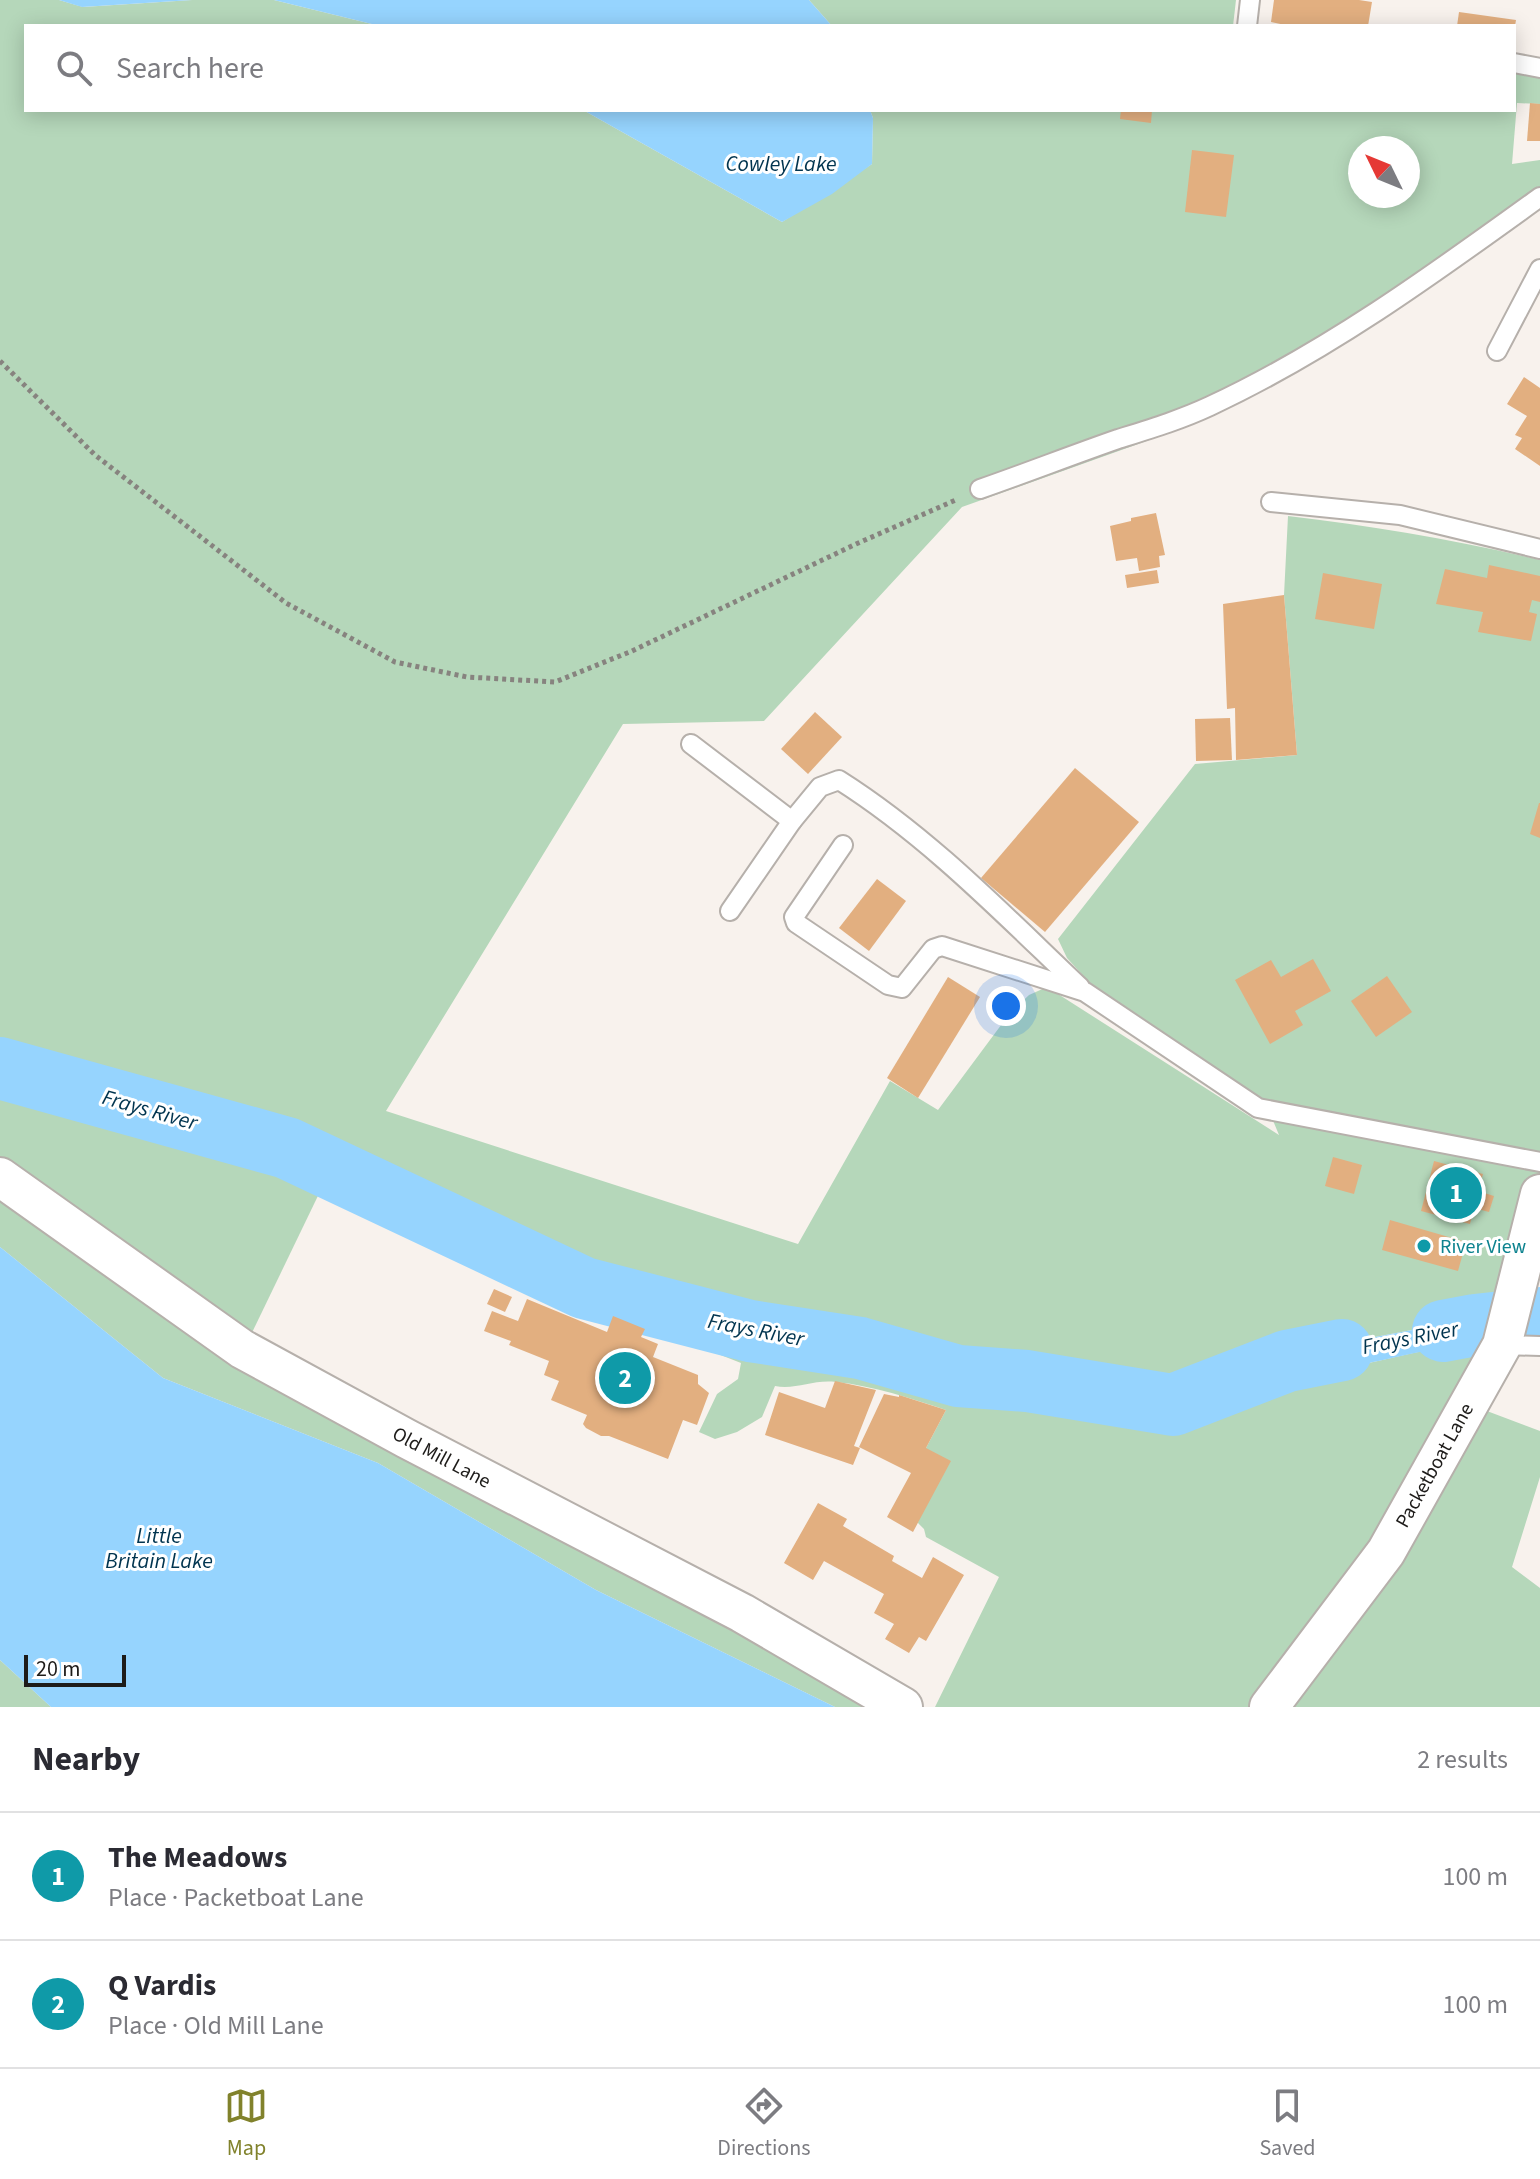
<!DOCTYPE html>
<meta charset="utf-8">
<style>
:root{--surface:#fff;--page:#f7f7f7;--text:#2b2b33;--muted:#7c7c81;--line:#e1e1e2;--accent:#81822c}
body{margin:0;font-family:"Source Sans 3",sans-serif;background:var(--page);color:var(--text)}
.compass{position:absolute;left:1348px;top:136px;width:72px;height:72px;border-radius:50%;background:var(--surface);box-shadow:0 4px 20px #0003;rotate:313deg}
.scale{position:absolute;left:24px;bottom:20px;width:102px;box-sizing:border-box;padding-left:8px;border:4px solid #1d1b19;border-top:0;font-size:22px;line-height:28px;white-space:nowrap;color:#1d1b19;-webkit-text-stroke:6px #fff;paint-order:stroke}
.you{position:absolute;left:1006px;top:1006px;width:28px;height:28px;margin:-20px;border:6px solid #fff;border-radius:50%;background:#1a73e8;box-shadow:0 0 0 12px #1a73e833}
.badge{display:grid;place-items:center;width:52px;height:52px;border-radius:50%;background:var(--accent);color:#fff;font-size:26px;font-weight:700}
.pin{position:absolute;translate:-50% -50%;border:4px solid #fff;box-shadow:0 2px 8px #0006}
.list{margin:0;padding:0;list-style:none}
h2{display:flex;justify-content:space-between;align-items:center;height:104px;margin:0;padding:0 32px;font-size:34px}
h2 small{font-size:26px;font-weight:400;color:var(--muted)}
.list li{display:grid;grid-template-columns:52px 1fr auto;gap:24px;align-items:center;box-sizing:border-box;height:128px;padding:0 32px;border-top:2px solid var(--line)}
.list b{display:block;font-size:30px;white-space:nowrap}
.list p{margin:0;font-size:26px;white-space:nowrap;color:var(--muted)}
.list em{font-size:26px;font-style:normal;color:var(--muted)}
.icon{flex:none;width:44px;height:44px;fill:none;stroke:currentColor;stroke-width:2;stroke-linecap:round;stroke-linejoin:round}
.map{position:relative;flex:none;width:1540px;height:1707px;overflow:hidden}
.search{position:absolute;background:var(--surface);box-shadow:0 4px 20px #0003;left:24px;right:24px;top:24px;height:88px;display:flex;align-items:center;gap:20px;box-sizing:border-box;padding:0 28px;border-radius:0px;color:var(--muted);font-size:30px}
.sheet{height:360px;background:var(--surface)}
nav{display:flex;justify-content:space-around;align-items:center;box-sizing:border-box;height:112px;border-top:2px solid var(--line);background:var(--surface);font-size:22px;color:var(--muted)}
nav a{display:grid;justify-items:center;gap:4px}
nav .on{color:var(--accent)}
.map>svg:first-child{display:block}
</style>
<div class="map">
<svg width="1540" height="1707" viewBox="0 0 1540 1707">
<rect width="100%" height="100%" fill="#f8f2ed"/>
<g fill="#b5d7ba" fill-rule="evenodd">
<path d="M0,0H59L83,7L192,0H274L380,26H26V110H583L782,222L872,164L873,118L870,110H1514V73L1540,76V104L1517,103L1512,164L1540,160V207L1273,381L1180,429L962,507L764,721L623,724L386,1111L798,1244L890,1081L938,1110L1010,1013L1029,995L1047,987L1279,1135L1265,1101L1089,982L1067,958L1058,939L1195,764L1297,755L1284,595L1288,516C1373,526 1456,540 1540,560V1175L1507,1312L1280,1355L1261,1371L1260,1360L1259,1368L1182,1398L965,1368L853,1340L755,1325L584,1286L288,1145L0,1065ZM1360,148H1408V196H1360Z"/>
<path d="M809,0H1236L1233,26H832Z"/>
<path d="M0,1074L284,1153L329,1173L247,1343L0,1171Z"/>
<path d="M0,1185L245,1359L894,1707H835L596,1590L378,1463L163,1378L0,1247Z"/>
<path d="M666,1323L959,1391L1163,1425L1167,1410C1197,1398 1228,1384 1259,1374C1278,1369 1301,1376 1320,1373C1371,1364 1420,1349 1471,1343L1482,1354L1376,1542L1254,1707H935L999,1577L926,1537L924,1529L918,1523L926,1448L946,1410C910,1398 874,1386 836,1382C814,1379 796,1390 775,1386L762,1417L737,1432L715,1439L699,1432L717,1394L738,1379L741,1363L662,1332Z"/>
<path d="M1479,1408L1540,1431V1477L1512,1567L1540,1588V1707H1281Z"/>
<path d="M0,1660L51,1707H0Z"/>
</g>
<g fill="#96d4fe">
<path d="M59,0H192L82,7Z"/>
<path d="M274,0H809L832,26H380Z"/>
<path d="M583,110H870L873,118L872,164L832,194L782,222Z"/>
<path d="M0,1247L163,1378L378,1463L596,1590L835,1707H51L0,1660Z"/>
<path d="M1497,1314L1482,1354L1474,1349L1471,1343C1400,1352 1333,1379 1261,1371L1280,1355Z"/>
</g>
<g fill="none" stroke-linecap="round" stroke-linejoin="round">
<g stroke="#96d4fe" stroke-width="62">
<path d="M0,1068L287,1148L584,1288L750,1331L860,1348L958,1376L1027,1381L1173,1405L1287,1361L1342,1350"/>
<path d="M1443,1331L1475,1325L1540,1318"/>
</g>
</g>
<g fill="#e2af80">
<path d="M1274,0H1359L1372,2L1368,26H1290L1271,22Z"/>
<path d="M1459,12L1516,20L1515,26H1457Z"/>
<path d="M1530,103L1540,104V141H1527Z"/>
<path d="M1121,110H1152L1151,123L1120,119Z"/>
<path d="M1192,150L1234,155L1226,217L1185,212Z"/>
<path d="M1524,377L1540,388V466L1515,449L1522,438L1515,435L1527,416L1507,404Z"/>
<path d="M1156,513L1165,555L1159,556L1160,567L1139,571L1137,558L1116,561L1110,526L1131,521V518Z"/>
<path d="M1489,565L1540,576V602L1532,600L1529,612L1537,614L1531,641L1478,632L1483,612L1436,604L1445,569L1487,578Z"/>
<path d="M1157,570L1159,583L1127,588L1125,575Z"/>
<path d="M1323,573L1382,584L1374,629L1315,619Z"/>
<path d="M1284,595L1297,755L1236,760L1235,708L1227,709L1223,604Z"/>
<path d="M815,712L842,737L808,774L781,749Z"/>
<path d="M1230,718L1232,760L1196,761L1195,719Z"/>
<path d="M1075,768L1139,822L1045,932L981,878Z"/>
<path d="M1539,803H1540V838L1530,834Z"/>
<path d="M877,879L906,901L869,951L839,928Z"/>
<path d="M1313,959L1331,991L1295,1011L1303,1025L1270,1044L1235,980L1271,960L1281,977Z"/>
<path d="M1387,976L1412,1012L1376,1037L1351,1001Z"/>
<path d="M948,977L980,997L918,1098L887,1078Z"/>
<path d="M1333,1157L1362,1165L1354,1194L1325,1186Z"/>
<path d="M1434,1161L1483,1174L1478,1191L1494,1196L1489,1212L1474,1208L1470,1224L1421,1211Z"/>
<path d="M1390,1220L1466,1242L1458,1271L1382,1250Z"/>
<path d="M494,1289L512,1297L505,1312L487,1304Z"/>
<path d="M527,1299L607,1332L613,1316L645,1329L641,1337L658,1344L653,1357L698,1375V1384L709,1393L697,1425L683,1420L668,1459L609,1436H601L586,1428L583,1424L587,1415L551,1400L559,1381L544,1375L549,1361L509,1345L511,1341L484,1331L492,1311L518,1321Z"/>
<path d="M835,1381L876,1390L854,1446L860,1448L853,1465L765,1435L779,1392L825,1408Z"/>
<path d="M884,1394L899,1397V1395L946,1410L926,1448L951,1461L913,1532L887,1517L911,1473L859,1447Z"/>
<path d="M818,1503L847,1519L843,1526L894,1556L892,1561L922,1578L933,1557L964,1575L926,1641L919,1637L909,1653L885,1639L894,1624L874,1613L884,1594L824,1561L813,1580L784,1563Z"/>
</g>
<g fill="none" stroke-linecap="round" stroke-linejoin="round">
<defs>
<g id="service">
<path d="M1247,26L1250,0"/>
<path d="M1514,63L1540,68"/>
<path d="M1497,351L1540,269"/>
<path d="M980,489C1026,473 1072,455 1118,439C1150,429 1180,420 1210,406C1328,351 1435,273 1540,197"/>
<path d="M1271,502L1400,515L1540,549"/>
<path d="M691,744L792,821"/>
<path d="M843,845L794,917L796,923L888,985L902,988L933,949L942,946L1085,992L1258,1108L1540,1162"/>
<path d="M730,911L792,821L820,787L839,780C929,837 1003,914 1080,987"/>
<path d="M1502,1345L1540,1346"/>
</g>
<g id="minor">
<path d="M0,1177L242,1349L407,1439L742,1613L903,1707"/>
<path d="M1269,1707L1386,1552L1502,1345L1540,1194"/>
</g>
</defs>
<use href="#service" stroke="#b6b0ab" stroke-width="22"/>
<use href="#minor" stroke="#b6b0ab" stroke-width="42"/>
<path stroke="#87837f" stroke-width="5" stroke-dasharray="4 4" stroke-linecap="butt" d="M0,361L95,455L286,603L395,662L467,677L555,682L632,651L856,544L958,499"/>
<use href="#service" stroke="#fff" stroke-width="18"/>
<use href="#minor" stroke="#fff" stroke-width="38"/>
</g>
<circle fill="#0f9aa8" stroke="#fff" stroke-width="3" cx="1424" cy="1246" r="8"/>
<g text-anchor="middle" stroke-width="6" stroke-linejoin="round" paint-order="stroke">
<g font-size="20" fill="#0d838f" stroke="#fff" text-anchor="start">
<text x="1440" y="1253">River View</text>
</g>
<g font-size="20" fill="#1d1b19" stroke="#fff">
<text transform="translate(442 1457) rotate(28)" y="7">Old Mill Lane</text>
<text transform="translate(1434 1465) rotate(-61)" y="7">Packetboat Lane</text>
</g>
<g font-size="22" font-style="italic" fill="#00344f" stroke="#fff">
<text x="781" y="171">Cowley Lake</text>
<text transform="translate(150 1109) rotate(16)" y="8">Frays River</text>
<text transform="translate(756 1329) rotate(11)" y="8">Frays River</text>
<text transform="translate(1410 1337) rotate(-11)" y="8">Frays River</text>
<text x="159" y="1543">Little<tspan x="159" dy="25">Britain Lake</tspan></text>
</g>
</g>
</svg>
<svg class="compass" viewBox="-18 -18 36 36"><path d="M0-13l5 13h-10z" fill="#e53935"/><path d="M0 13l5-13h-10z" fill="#7c7c81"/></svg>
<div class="scale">20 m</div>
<div class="you"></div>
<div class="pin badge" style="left:1456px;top:1193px;background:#0f9aa8">1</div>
<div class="pin badge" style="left:625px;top:1378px;background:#0f9aa8">2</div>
<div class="search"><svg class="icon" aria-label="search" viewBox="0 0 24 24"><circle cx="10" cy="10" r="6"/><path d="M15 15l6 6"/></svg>Search here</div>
</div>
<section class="sheet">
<h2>Nearby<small>2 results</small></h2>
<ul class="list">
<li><span class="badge" style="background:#0f9aa8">1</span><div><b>The Meadows</b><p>Place · Packetboat Lane</p></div><em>100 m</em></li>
<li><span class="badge" style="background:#0f9aa8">2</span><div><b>Q Vardis</b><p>Place · Old Mill Lane</p></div><em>100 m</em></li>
</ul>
</section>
<nav>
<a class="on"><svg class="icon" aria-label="map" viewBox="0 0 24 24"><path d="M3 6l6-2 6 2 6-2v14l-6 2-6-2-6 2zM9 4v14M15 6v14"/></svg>Map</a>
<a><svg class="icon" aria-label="directions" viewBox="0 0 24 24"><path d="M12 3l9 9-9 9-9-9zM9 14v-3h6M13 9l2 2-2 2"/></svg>Directions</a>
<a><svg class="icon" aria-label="saved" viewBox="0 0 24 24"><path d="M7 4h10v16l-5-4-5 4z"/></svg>Saved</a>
</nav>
